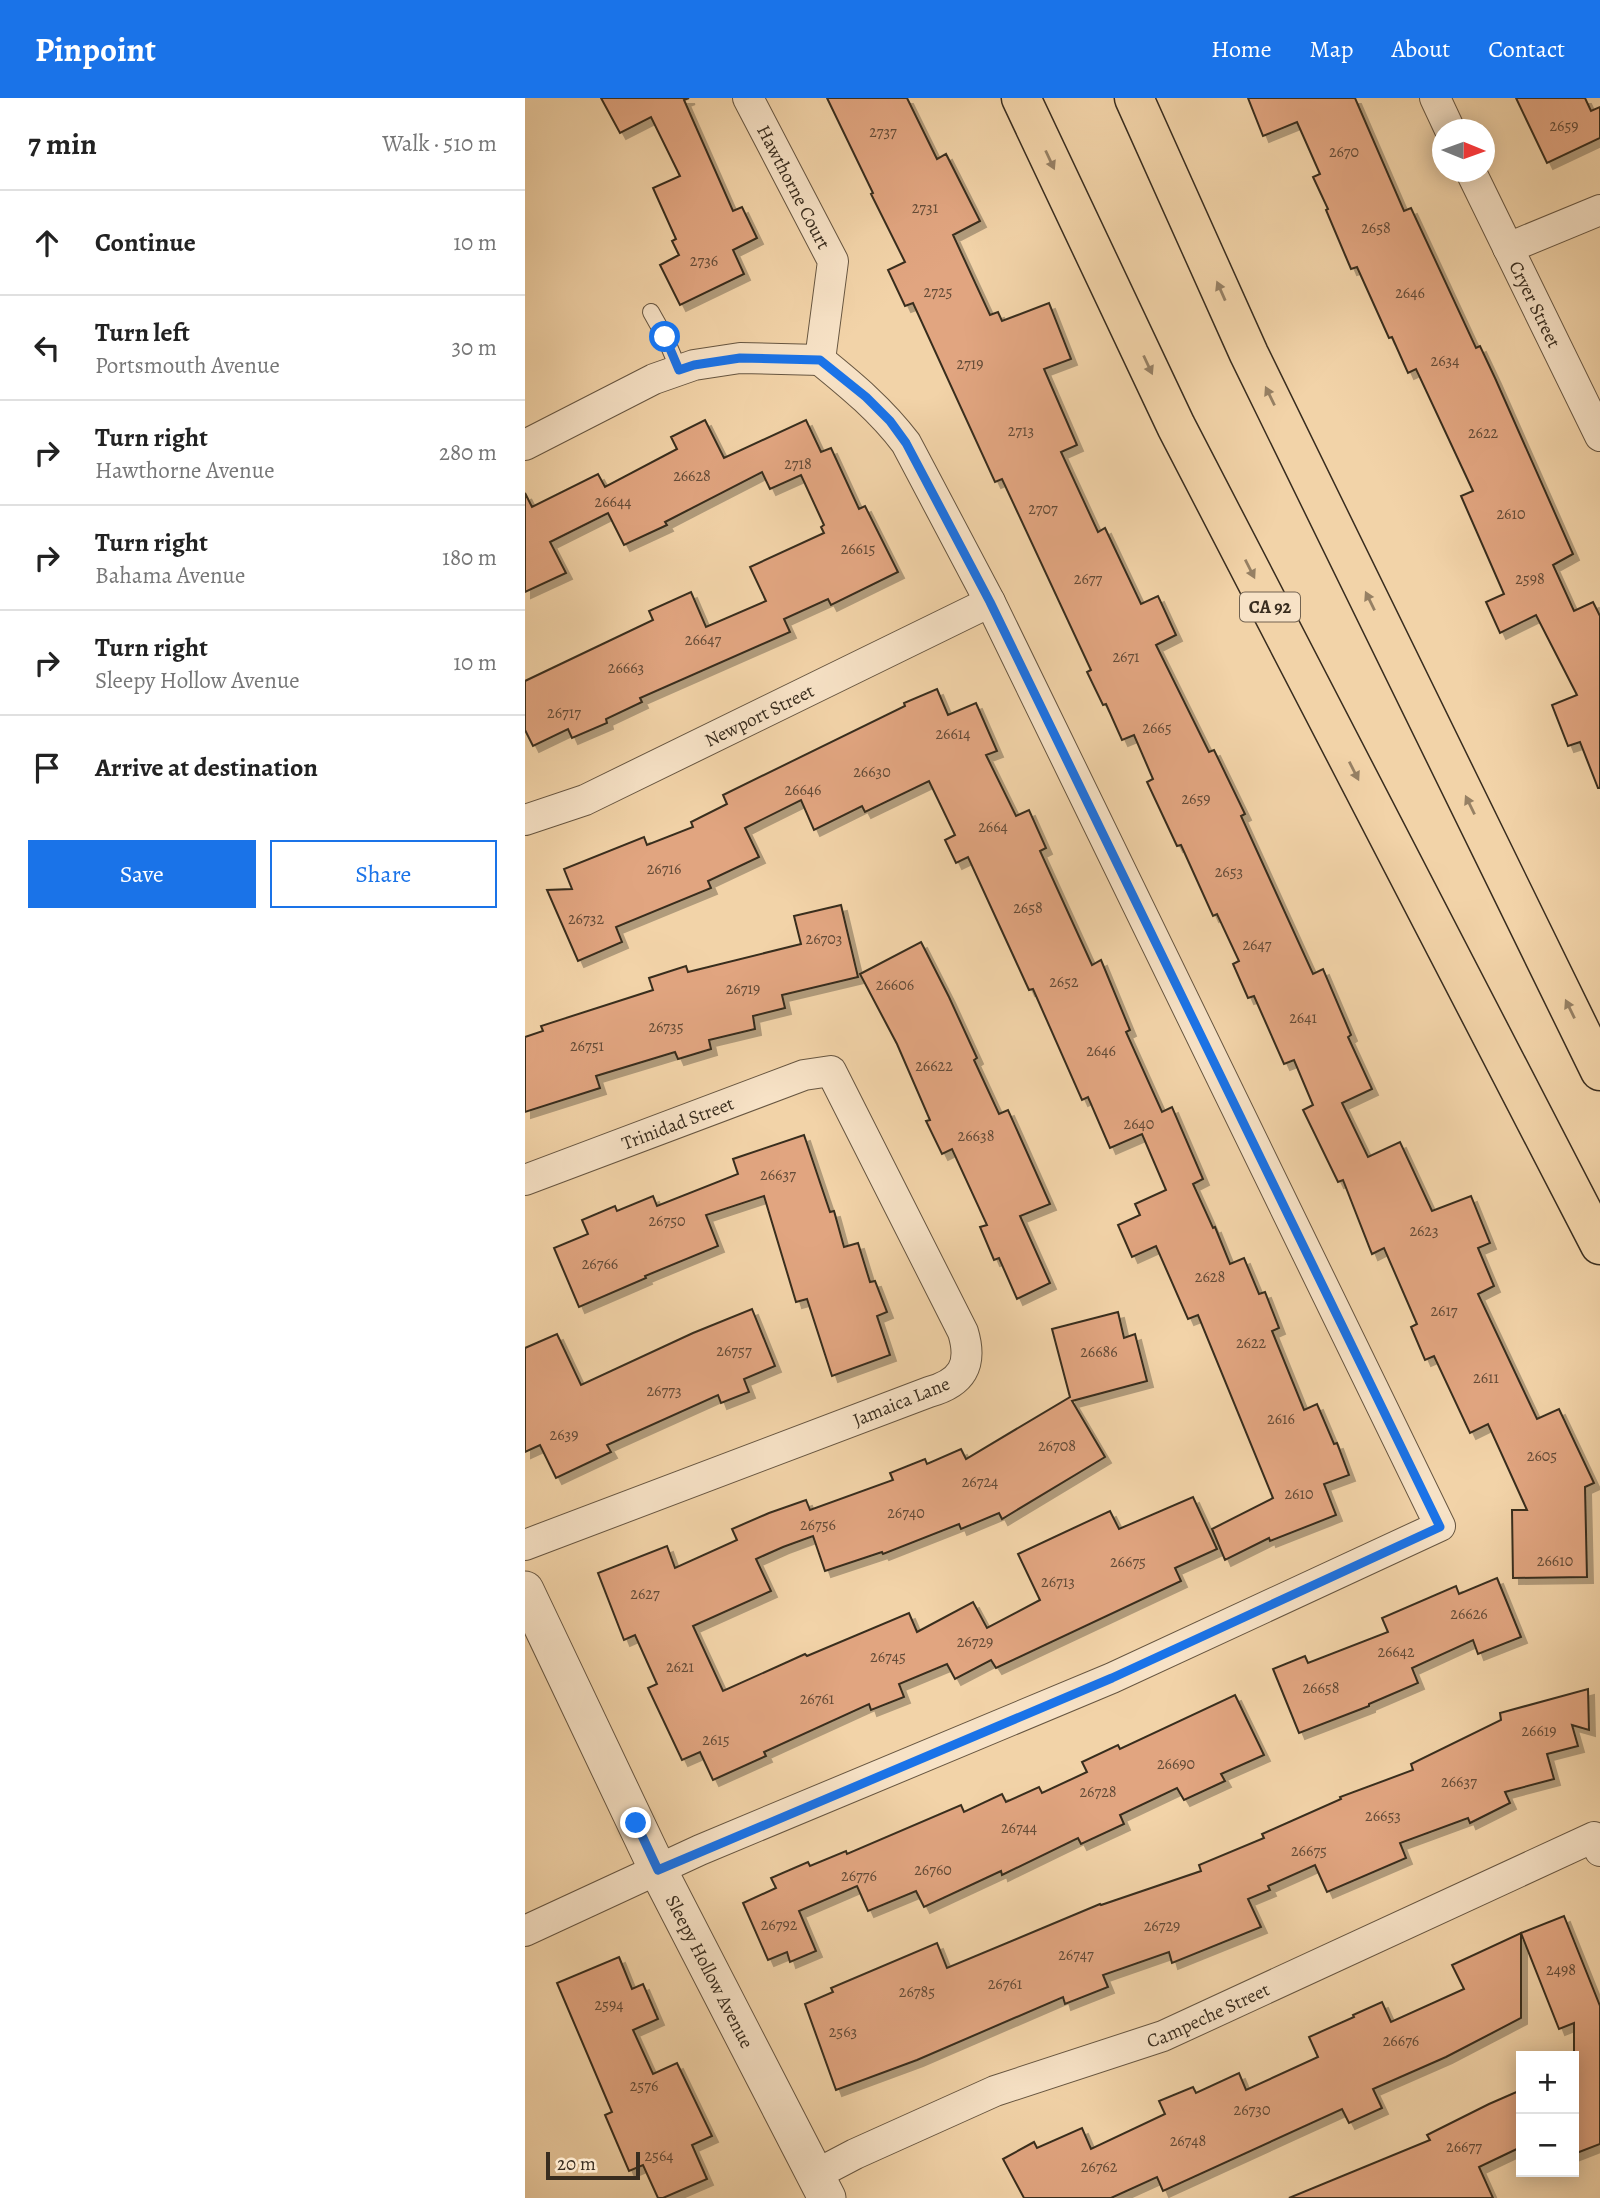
<!DOCTYPE html>
<meta charset="utf-8">
<style>
:root{--surface:#fff;--page:#f6f6f6;--text:#222;--muted:#767676;--line:#e0e0e0;--accent:#1a73e8}
body{margin:0;font-family:Alegreya,serif;background:var(--page);color:var(--text)}
.controls{position:absolute;right:21px;bottom:21px;display:grid;overflow:hidden;border-radius:0px;box-shadow:0 4px 18px #0003}
.controls button{width:63px;height:63px;display:grid;place-items:center;padding:0;border:0;border-bottom:2px solid var(--line);background:var(--surface);color:var(--text);font:35px sans-serif}
.compass{position:absolute;left:907px;top:21px;width:63px;height:63px;border-radius:50%;background:var(--surface);box-shadow:0 4px 18px #0003;rotate:91deg}
.scale{position:absolute;left:21px;bottom:18px;width:94px;box-sizing:border-box;padding-left:7px;border:4px solid #392d1f;border-top:0;font-size:19px;line-height:24px;white-space:nowrap;color:#392d1f;-webkit-text-stroke:5px #f7e2c6;paint-order:stroke}
.stop{position:absolute;width:21px;height:21px;margin:-16px;border:5px solid #1a73e8;border-radius:50%;background:#fff}
.stop.end{background:#1a73e8;border-color:#fff;box-shadow:0 2px 7px #0008}
.list{margin:0;padding:0;list-style:none}
h2{display:flex;justify-content:space-between;align-items:center;height:91px;margin:0;padding:0 28px;font-size:30px}
h2 small{font-size:23px;font-weight:400;color:var(--muted)}
.list li{display:grid;grid-template-columns:46px 1fr auto;gap:21px;align-items:center;box-sizing:border-box;height:105px;padding:0 28px;border-top:2px solid var(--line)}
.list b{display:block;font-size:26px;white-space:nowrap}
.list p{margin:0;font-size:23px;white-space:nowrap;color:var(--muted)}
.list em{font-size:23px;font-style:normal;color:var(--muted)}
.actions{display:flex;gap:14px;padding:21px 28px}
.actions a{flex:1;padding:16px 0;border:2px solid var(--accent);border-radius:0px;text-align:center;font-size:24px;color:var(--accent)}
.actions .main{background:var(--accent);color:#fff}
.icon{flex:none;width:38px;height:38px;fill:none;stroke:currentColor;stroke-width:2;stroke-linecap:round;stroke-linejoin:round}
.map{position:relative;flex:none;width:1075px;height:2100px;overflow:hidden}
header{display:flex;align-items:center;gap:42px;box-sizing:border-box;height:98px;padding:0 35px;background:var(--accent);color:#fff}
header strong{font-size:33px}
nav{display:flex;gap:38px;margin-inline-start:auto;font-size:24px}
main{display:flex}
aside{flex:1;background:var(--surface)}
.map>svg:first-child{display:block}
</style>
<header>
<strong>Pinpoint</strong>
<nav><a>Home</a><a>Map</a><a>About</a><a>Contact</a></nav>
</header>
<main>
<aside>
<h2>7 min<small>Walk · 510 m</small></h2>
<ul class="list">
<li><svg class="icon" aria-label="ahead" viewBox="0 0 24 24"><path d="M12 20V5M6 11l6-6 6 6"/></svg><div><b>Continue</b></div><em>10 m</em></li>
<li><svg class="icon" aria-label="left" viewBox="0 0 24 24"><path d="M17 20v-9H6M10 6l-5 5 5 5"/></svg><div><b>Turn left</b><p>Portsmouth Avenue</p></div><em>30 m</em></li>
<li><svg class="icon" aria-label="right" viewBox="0 0 24 24"><path d="M7 20v-9h11M14 6l5 5-5 5"/></svg><div><b>Turn right</b><p>Hawthorne Avenue</p></div><em>280 m</em></li>
<li><svg class="icon" aria-label="right" viewBox="0 0 24 24"><path d="M7 20v-9h11M14 6l5 5-5 5"/></svg><div><b>Turn right</b><p>Bahama Avenue</p></div><em>180 m</em></li>
<li><svg class="icon" aria-label="right" viewBox="0 0 24 24"><path d="M7 20v-9h11M14 6l5 5-5 5"/></svg><div><b>Turn right</b><p>Sleepy Hollow Avenue</p></div><em>10 m</em></li>
<li><svg class="icon" aria-label="arrive" viewBox="0 0 24 24"><path d="M6 21V4h12l-3 4 3 4H6"/></svg><div><b>Arrive at destination</b></div></li>
</ul>
<div class="actions"><a class="main">Save</a><a>Share</a></div>
</aside>
<div class="map">
<svg width="1075" height="2100" viewBox="0 0 1075 2100">
<defs>
<filter id="shadow"><feDropShadow dx="6" dy="6" stdDeviation="0" flood-color="#0004"/></filter>
</defs>
<rect width="100%" height="100%" fill="#f2d3a8"/>
<filter id="stains"><feTurbulence type="fractalNoise" baseFrequency=".00286" numOctaves="4"/><feColorMatrix values="0 0 0 0 .2 0 0 0 0 .09 0 0 0 0 .02 0 0 0 .5 -.17"/></filter>
<radialGradient id="worn" r=".72"><stop offset=".6" stop-color="#630" stop-opacity="0"/><stop offset="1" stop-color="#630" stop-opacity=".3"/></radialGradient>
<g fill="#e1a580" stroke="#392d1f" stroke-width="2" filter="url(#shadow)">
<path d="M76,0H164L159,2L208,113L217,109L232,140L208,152L219,176L155,207L135,167L154,157L147,143L151,141L128,90L155,78L126,19L95,35Z"/>
<path d="M302,0H382L412,61L421,56L455,123L428,137L465,217L473,214L477,223L524,205L546,261L519,271L552,347L536,354L573,434L580,430L616,506L633,498L651,537L631,547L684,654L689,652L720,716L716,718L788,876L798,871L826,937L823,939L847,991L817,1005L843,1059L875,1044L907,1113L946,1098L965,1145L953,1150L969,1188L953,1196L1012,1321L1034,1311L1069,1385L1060,1389L1062,1479L988,1480L987,1412H1002L963,1326L945,1335L909,1258L900,1262L886,1229L892,1226L859,1150L847,1156L818,1082L813,1084L778,1012L788,1007L769,962L759,966L729,898L723,900L708,866L714,863L692,816L688,818L656,747L652,748L622,684L628,681L609,637L597,642L581,606L578,607L562,574L566,572L477,381L470,384L388,205L380,208L363,172L380,164L346,96L348,95Z"/>
<path d="M723,0H830L879,113L886,110L951,250L955,248L970,280L1048,456L1028,467L1049,513L1068,504L1075,518V690H1073L1055,644L1043,648L1027,607L1052,597L1011,517L975,535L961,504L979,496L936,398L948,393L891,271L883,275L867,239L864,240L832,169L826,171L801,112L803,111L788,79L795,76L772,24L738,38Z"/>
<path d="M991,0H1060L1066,13L1075,9V40L1022,65Z"/>
<path d="M180,322L199,360L281,322L296,354L306,350L334,411L340,408L373,474L306,507L303,501L259,521L265,534L115,600L117,604L81,621L82,625L47,640L43,631L8,648L0,632V583L128,522L124,513L166,494L181,529L241,503L225,469L299,435L296,429L299,427L276,377L245,391L237,374L140,424L142,427L99,447L83,415L25,444L41,475L0,494V395L7,409L73,376L80,389L152,351L146,339Z"/>
<path d="M412,591L423,617L451,605L472,653L461,657L491,718L504,712L521,750L515,753L567,867L576,862L605,932L601,934L637,1014L647,1009L678,1081L668,1086L688,1130L690,1129L705,1166L719,1160L734,1196L740,1194L754,1230L747,1233L779,1312L792,1306L809,1346L812,1345L824,1377L799,1386L811,1417L745,1443L744,1440L700,1462L687,1431L748,1400L673,1217L663,1221L631,1148L607,1159L593,1127L615,1117L610,1106L641,1092L617,1036L585,1050L563,999L557,1002L508,891L504,892L443,759L431,765L420,742L430,737L404,683L340,714L337,708L289,732L276,702L220,730L234,759L183,783L186,790L91,829L97,844L53,863L22,792L47,791L39,771L119,739L122,747L168,729L166,724L202,706L198,697L380,608L379,605Z"/>
<path d="M316,807L333,879L257,897L260,910L228,918L230,931L184,942L186,951L153,961L150,954L71,978L75,990L0,1014V939L18,933L16,928L128,892L124,880L161,868L163,874L276,846L269,818Z"/>
<path d="M396,844L424,899L452,960L449,962L474,1016L483,1012L525,1106L495,1118L525,1185L492,1201L474,1160L469,1162L455,1129L462,1127L427,1051L417,1056L401,1023L405,1022L372,946L335,876Z"/>
<path d="M279,1037L305,1114L309,1113L319,1149L333,1145L345,1184L350,1183L362,1214L352,1218L365,1257L307,1278L282,1201L271,1204L239,1098L181,1117L193,1148L120,1178L121,1180L54,1209L29,1150L63,1136L57,1122L90,1108L92,1113L128,1098L132,1108L213,1076L208,1061Z"/>
<path d="M227,1211L250,1268L219,1281L224,1294L196,1305L193,1297L82,1347L86,1354L31,1380L15,1347L0,1354V1250L32,1236L56,1287L168,1235Z"/>
<path d="M593,1214L599,1240L610,1236L622,1283L547,1303L580,1359L477,1421L474,1415L436,1431L434,1426L358,1456L357,1454L300,1473L288,1438L258,1449L231,1461L246,1493L168,1528L198,1593L280,1556L282,1558L384,1515L392,1534L448,1504L462,1530L515,1502L493,1456L585,1413L594,1431L668,1399L692,1451L650,1470L656,1483L471,1570L466,1562L430,1581L422,1566L374,1586L379,1599L346,1612L344,1606L239,1654L241,1658L188,1682L175,1654L157,1662L123,1590L132,1586L110,1537L99,1542L73,1475L142,1448L150,1470L212,1442L207,1431L244,1415L281,1402L285,1412L368,1382L365,1375L400,1361L402,1366L436,1351L441,1361L545,1299L527,1231Z"/>
<path d="M972,1480L996,1539L953,1556L948,1542L887,1570L893,1585L844,1606V1608L774,1635L748,1571L780,1558L783,1565L863,1534L857,1520L931,1488L934,1496Z"/>
<path d="M1063,1591L1064,1632L1047,1627L1053,1648L1022,1656L1029,1681L980,1694L985,1705L945,1725L943,1720L875,1745L881,1760L802,1794L790,1767L743,1788L745,1792L723,1801L736,1829L647,1865L644,1854L578,1877L583,1889L540,1906L538,1899L392,1962L311,1992L280,1906L308,1894L306,1890L412,1845L422,1870L575,1806L576,1807L676,1773L674,1767L739,1740L737,1736L816,1701L815,1699L888,1672L886,1666L976,1622L975,1615Z"/>
<path d="M710,1597L739,1657L696,1676L700,1683L659,1702L652,1690L595,1717L599,1726L556,1746L553,1740L477,1777L476,1773L399,1809L391,1793L343,1813L332,1788L274,1813L291,1853L265,1864L262,1854L243,1862L218,1805L251,1790L246,1780L283,1764L285,1768L321,1753L322,1756L436,1707L439,1714L477,1696L481,1704L514,1689L517,1695L562,1674L557,1664L593,1647L595,1651Z"/>
<path d="M1039,1818L1075,1908V2046L1049,2056V1925L1034,1931L996,1835Z"/>
<path d="M996,1835V1920L921,1959L848,1991L857,2010L824,2025L817,2011L638,2093L632,2079L586,2100H499L478,2061L509,2044L512,2050L557,2030L566,2051L640,2016L634,2003L668,1989L671,1995L714,1975L721,1992L793,1959L784,1939L829,1919L828,1917L857,1904L866,1924L939,1891L927,1867Z"/>
<path d="M94,1859L107,1891L118,1886L133,1921L108,1932L128,1976L152,1965L187,2038L167,2047L182,2081L138,2100H133L118,2067L104,2073L80,2017L87,2014L32,1885Z"/>
<path d="M996,1992V2049L954,2069L968,2100H764L905,2042L902,2037L964,2006Z"/>
</g>
<g fill="none" stroke-linecap="round" stroke-linejoin="round">
<defs>
<path id="service" d="M126,214L140,239L154,272"/>
<g id="minor">
<path id="s1" d="M223,0L308,163L295,262"/>
<path d="M910,0L925,32"/>
<path id="s2" d="M946,74L1075,338"/>
<path d="M983,150L1075,112"/>
<path d="M0,347L129,281L169,267L215,260L295,262"/>
<path id="s3" d="M0,722L60,702L465,504"/>
<path id="s4" d="M0,1082L279,977L306,973L438,1234C448,1267 437,1285 404,1294L0,1447"/>
<path d="M0,1833L175,1752L587,1580L915,1428L465,504L381,345C356,312 327,288 295,262"/>
<path id="s5" d="M290,2077L330,2056L470,1993L638,1938L1069,1739L1075,1753"/>
</g>
<g id="tertiary">
<path id="s6" d="M0,1492L133,1772L302,2100"/>
</g>
<g id="motorway">
<path d="M496,0L651,328L1075,1147"/>
<path d="M609,0L724,256L1075,973"/>
</g>
</defs>
<use href="#service" stroke="#675641" stroke-width="18"/>
<use href="#minor" stroke="#675641" stroke-width="32"/>
<use href="#tertiary" stroke="#675641" stroke-width="39"/>
<use href="#motorway" stroke="#392d1f" stroke-width="41"/>
<use href="#service" stroke="#f7e2c6" stroke-width="16"/>
<use href="#minor" stroke="#f7e2c6" stroke-width="30"/>
<use href="#tertiary" stroke="#f7e2c6" stroke-width="37"/>
<use href="#motorway" stroke="#f2d3a8" stroke-width="38"/>
</g>
<defs><path id="oneway-solid" d="M-6-.8H1V-3.2L6.5 0L1 3.2V.8H-6Z" transform="scale(1.75)"/></defs>
<g fill="#968064">
<use href="#oneway-solid" transform="translate(525 62) rotate(65)"/>
<use href="#oneway-solid" transform="translate(696 193) rotate(-114)"/>
<use href="#oneway-solid" transform="translate(623 267) rotate(65)"/>
<use href="#oneway-solid" transform="translate(745 298) rotate(-116)"/>
<use href="#oneway-solid" transform="translate(725 471) rotate(63)"/>
<use href="#oneway-solid" transform="translate(845 503) rotate(-116)"/>
<use href="#oneway-solid" transform="translate(829 673) rotate(63)"/>
<use href="#oneway-solid" transform="translate(945 707) rotate(-116)"/>
<use href="#oneway-solid" transform="translate(1045 911) rotate(-116)"/>
</g>
<g fill="none" stroke-linecap="round" stroke-linejoin="round">
<path stroke="#1a73e8" stroke-width="9" d="M111,1725L133,1772L587,1580L915,1429L465,504L381,345L365,323L341,299L295,262L215,260L169,267L154,272L140,239"/>
</g>
<g text-anchor="middle" stroke-width="7" stroke-linejoin="round" paint-order="stroke">
<g font-size="16" fill="#634b37">
<text x="1039" y="33">2659</text>
<text x="358" y="39">2737</text>
<text x="819" y="59">2670</text>
<text x="400" y="115">2731</text>
<text x="851" y="135">2658</text>
<text x="179" y="168">2736</text>
<text x="413" y="199">2725</text>
<text x="885" y="200">2646</text>
<text x="920" y="268">2634</text>
<text x="445" y="271">2719</text>
<text x="496" y="338">2713</text>
<text x="958" y="340">2622</text>
<text x="273" y="371">2718</text>
<text x="167" y="383">26628</text>
<text x="88" y="409">26644</text>
<text x="518" y="416">2707</text>
<text x="986" y="421">2610</text>
<text x="333" y="456">26615</text>
<text x="563" y="486">2677</text>
<text x="1005" y="486">2598</text>
<text x="178" y="547">26647</text>
<text x="601" y="564">2671</text>
<text x="101" y="575">26663</text>
<text x="39" y="620">26717</text>
<text x="632" y="635">2665</text>
<text x="428" y="641">26614</text>
<text x="347" y="679">26630</text>
<text x="278" y="697">26646</text>
<text x="671" y="706">2659</text>
<text x="468" y="734">2664</text>
<text x="139" y="776">26716</text>
<text x="704" y="779">2653</text>
<text x="503" y="815">2658</text>
<text x="61" y="826">26732</text>
<text x="299" y="846">26703</text>
<text x="732" y="852">2647</text>
<text x="539" y="889">2652</text>
<text x="370" y="892">26606</text>
<text x="218" y="896">26719</text>
<text x="778" y="925">2641</text>
<text x="141" y="934">26735</text>
<text x="62" y="953">26751</text>
<text x="576" y="958">2646</text>
<text x="409" y="973">26622</text>
<text x="614" y="1031">2640</text>
<text x="451" y="1043">26638</text>
<text x="253" y="1082">26637</text>
<text x="142" y="1128">26750</text>
<text x="899" y="1138">2623</text>
<text x="75" y="1171">26766</text>
<text x="685" y="1184">2628</text>
<text x="919" y="1218">2617</text>
<text x="726" y="1250">2622</text>
<text x="209" y="1258">26757</text>
<text x="574" y="1259">26686</text>
<text x="961" y="1285">2611</text>
<text x="139" y="1298">26773</text>
<text x="756" y="1326">2616</text>
<text x="39" y="1342">2639</text>
<text x="532" y="1353">26708</text>
<text x="1017" y="1363">2605</text>
<text x="455" y="1389">26724</text>
<text x="774" y="1401">2610</text>
<text x="381" y="1420">26740</text>
<text x="293" y="1432">26756</text>
<text x="1030" y="1468">26610</text>
<text x="603" y="1469">26675</text>
<text x="533" y="1489">26713</text>
<text x="120" y="1501">2627</text>
<text x="944" y="1521">26626</text>
<text x="450" y="1549">26729</text>
<text x="871" y="1559">26642</text>
<text x="363" y="1564">26745</text>
<text x="155" y="1574">2621</text>
<text x="796" y="1595">26658</text>
<text x="292" y="1606">26761</text>
<text x="1014" y="1638">26619</text>
<text x="191" y="1647">2615</text>
<text x="651" y="1671">26690</text>
<text x="934" y="1689">26637</text>
<text x="573" y="1699">26728</text>
<text x="858" y="1723">26653</text>
<text x="494" y="1735">26744</text>
<text x="784" y="1758">26675</text>
<text x="408" y="1777">26760</text>
<text x="334" y="1783">26776</text>
<text x="254" y="1832">26792</text>
<text x="637" y="1833">26729</text>
<text x="551" y="1862">26747</text>
<text x="1036" y="1877">2498</text>
<text x="480" y="1891">26761</text>
<text x="392" y="1899">26785</text>
<text x="84" y="1912">2594</text>
<text x="318" y="1939">2563</text>
<text x="876" y="1948">26676</text>
<text x="119" y="1993">2576</text>
<text x="727" y="2017">26730</text>
<text x="663" y="2048">26748</text>
<text x="939" y="2054">26677</text>
<text x="134" y="2063">2564</text>
<text x="574" y="2074">26762</text>
</g>
<rect fill="#f7e2c6" stroke="#726351" stroke-width="2" x="715" y="494.5" width="60" height="29" rx="5"/>
<g font-size="18" font-weight="bold" fill="#392d1f">
<text x="745" y="515">CA 92</text>
</g>
<g font-size="19" fill="#392d1f" stroke="#f7e2c6">
<text dy="7" stroke="none"><textPath href="#s1" startOffset="100">Hawthorne Court</textPath></text>
<text dy="7" stroke="none"><textPath href="#s2" startOffset="147">Cryer Street</textPath></text>
<text dy="7" stroke="none"><textPath href="#s3" startOffset="257">Newport Street</textPath></text>
<text dy="7" stroke="none"><textPath href="#s4" startOffset="163">Trinidad Street</textPath></text>
<text transform="translate(376 1303) rotate(-22)" y="7">Jamaica Lane</text>
<text dy="7" stroke="none"><textPath href="#s6" startOffset="424">Sleepy Hollow Avenue</textPath></text>
<text dy="7" stroke="none"><textPath href="#s5" startOffset="425">Campeche Street</textPath></text>
</g>
</g>
<rect width="100%" height="100%" filter="url(#stains)"/>
<rect width="100%" height="100%" fill="url(#worn)"/>
</svg>
<div class="controls">
<button>+</button>
<button>−</button>
</div>
<svg class="compass" viewBox="-18 -18 36 36"><path d="M0-13l5 13h-10z" fill="#e53935"/><path d="M0 13l5-13h-10z" fill="#767676"/></svg>
<div class="scale">20 m</div>
<div class="stop" style="left:140px;top:239px"></div>
<div class="stop end" style="left:111px;top:1725px"></div>
</div>
</main>
